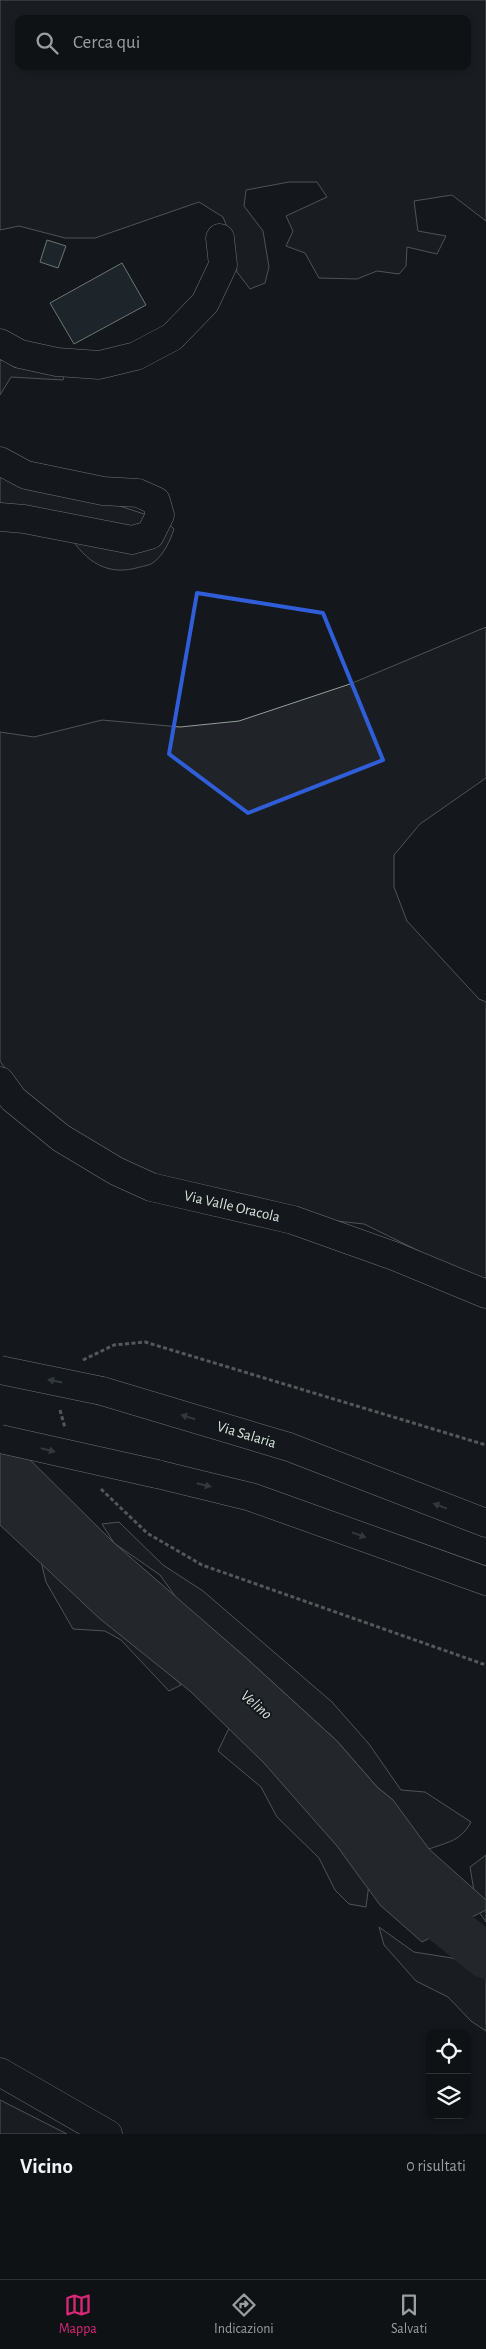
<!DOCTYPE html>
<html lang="it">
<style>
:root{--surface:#0f1215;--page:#1d2022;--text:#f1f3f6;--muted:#9b9ea0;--line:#2f3234;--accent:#db2777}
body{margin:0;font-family:"Alegreya Sans",sans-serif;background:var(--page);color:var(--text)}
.controls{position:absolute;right:15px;bottom:15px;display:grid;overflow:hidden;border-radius:10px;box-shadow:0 2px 8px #0003}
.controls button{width:45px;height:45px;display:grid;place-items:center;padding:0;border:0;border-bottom:1px solid var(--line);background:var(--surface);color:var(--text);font:25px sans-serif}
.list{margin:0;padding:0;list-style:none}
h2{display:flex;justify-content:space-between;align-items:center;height:65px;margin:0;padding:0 20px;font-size:21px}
h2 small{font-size:16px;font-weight:400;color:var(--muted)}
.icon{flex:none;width:28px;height:28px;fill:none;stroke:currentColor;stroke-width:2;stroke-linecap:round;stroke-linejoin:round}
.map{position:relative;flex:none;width:486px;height:2134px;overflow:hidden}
.search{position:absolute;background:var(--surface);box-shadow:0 2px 8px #0003;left:15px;right:15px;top:15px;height:55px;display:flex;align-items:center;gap:12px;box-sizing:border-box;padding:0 18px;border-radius:10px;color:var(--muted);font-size:19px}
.sheet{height:145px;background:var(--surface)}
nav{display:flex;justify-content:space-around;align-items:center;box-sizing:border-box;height:70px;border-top:1px solid var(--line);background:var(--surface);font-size:14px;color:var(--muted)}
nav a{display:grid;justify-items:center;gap:2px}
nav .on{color:var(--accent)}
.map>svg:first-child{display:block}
</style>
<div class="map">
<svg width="486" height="2134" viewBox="0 0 486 2134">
<rect width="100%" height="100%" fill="#14181c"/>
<g fill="#202428" stroke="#939e99" fill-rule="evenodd">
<path d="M0,0H486V221L452,195L414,201L418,231L446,236L437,254L407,247L406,266L399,274L377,271L357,279L319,278L305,253L286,246L293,231L286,216L327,197L317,182H289L246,190L244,206L263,231L269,267L265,283L250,289L237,272L233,241L223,217L199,202L95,238H65L19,226L0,230ZM19,19H467V66H19Z"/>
<path d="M0,360L65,372L63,380L11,377L0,395Z"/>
<path d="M0,473L45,489L120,506L147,515L135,534L0,508Z"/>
<path d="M170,525L174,529C170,541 164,554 154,562C151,565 144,566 140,567C108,577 86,562 69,535Z"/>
<path d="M486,627V778L420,824L394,855V887L407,921L479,999L486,1002V1306L421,1252L364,1224L308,1218L219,1196L125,1165L58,1124L10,1076L0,1061V732L34,737L102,720L180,727L239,721L350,684Z"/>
<path d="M119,1522L163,1565L203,1591L332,1702L369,1744L401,1790L425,1792L471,1822C461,1841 448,1842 429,1849L406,1836L393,1800L377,1787L337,1741L244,1656L178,1600L160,1575L114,1543L102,1524Z"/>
<path d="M38,1549L162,1661L181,1685L169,1691L121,1640L105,1631L73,1629L46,1582Z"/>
<path d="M231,1724L257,1739L369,1884L366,1907L349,1904L335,1890L319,1858L277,1817L261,1787L218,1751Z"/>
<path d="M486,1855V1922L477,1909L470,1867Z"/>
<path d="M379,1927L414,1952L452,1958L486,1972V2031L471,2021L448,1997L416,1981L384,1945Z"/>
<path d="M0,2100L67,2134H0Z"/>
</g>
<path fill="#363b3e" stroke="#939e99" d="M0,1430L114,1543L244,1656L337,1741L377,1787L393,1800L429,1849L486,1900V1910L422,1942L380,1905L337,1846L263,1762L190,1691L99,1618L0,1525Z"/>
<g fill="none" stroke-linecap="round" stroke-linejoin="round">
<path stroke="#363b3e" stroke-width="45" d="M412,1879L445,1923L486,1956"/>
</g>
<g fill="#2c363c" stroke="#d8e6dc">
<path d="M47,240L66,246L58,268L40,262Z"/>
<path d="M122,263L146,305L74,344L50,303Z"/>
</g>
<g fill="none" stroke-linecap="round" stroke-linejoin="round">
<defs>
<g id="minor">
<path d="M0,343L20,354L57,362L99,365L136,356L172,337L205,303L223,265L220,238"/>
<path d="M0,461L26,475L103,491L138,493L156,501L160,515L150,535L132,540L24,519L0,517"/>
<path id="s1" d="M0,1081L13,1099L61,1138L116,1171L151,1187L293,1220L394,1256L486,1294"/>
</g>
<path id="major" d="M0,2072L108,2134"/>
<g id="highway">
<path id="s2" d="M102,1391L289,1447L486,1523"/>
<path d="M157,1474L251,1497L486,1581"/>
</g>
</defs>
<use href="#minor" stroke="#d8e6dc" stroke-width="29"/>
<use href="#major" stroke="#d8e6dc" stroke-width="29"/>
<use href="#highway" stroke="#d8e6dc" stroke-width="29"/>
<g stroke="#9da8a2" stroke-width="3" stroke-dasharray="4 2.5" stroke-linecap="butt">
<path d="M83,1360L114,1345L145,1342L486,1445"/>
<path d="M60,1410L65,1428"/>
<path d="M101,1489L147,1533L202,1565L486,1665"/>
</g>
<use href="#minor" stroke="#14181c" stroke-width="28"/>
<use href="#major" stroke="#14181c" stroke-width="28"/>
<use href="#highway" stroke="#14181c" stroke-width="28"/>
<defs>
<g id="highway-bridge">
<path d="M0,1370L102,1391"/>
<path d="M0,1439L157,1474"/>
</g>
</defs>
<use href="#highway-bridge" stroke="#d8e6dc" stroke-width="29" stroke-linecap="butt"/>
<use href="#highway-bridge" stroke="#14181c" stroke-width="28"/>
</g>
<defs><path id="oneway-solid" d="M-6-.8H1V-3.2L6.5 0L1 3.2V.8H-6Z" transform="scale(1.25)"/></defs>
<g fill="#59605f">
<use href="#oneway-solid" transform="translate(55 1381) rotate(-168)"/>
<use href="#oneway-solid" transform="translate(188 1417) rotate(-163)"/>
<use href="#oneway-solid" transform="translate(48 1450) rotate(13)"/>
<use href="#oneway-solid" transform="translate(204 1485) rotate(13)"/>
<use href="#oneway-solid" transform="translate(440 1506) rotate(-159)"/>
<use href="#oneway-solid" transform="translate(359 1535) rotate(20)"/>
</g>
<path d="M0 0H486V2134H0ZM197,593L323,613L383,760L248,813L169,754Z" fill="#14181c" fill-opacity=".55" fill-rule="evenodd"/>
<path fill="none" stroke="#305dd8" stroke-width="4" stroke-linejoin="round" d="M197,593L323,613L383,760L248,813L169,754Z"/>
<g text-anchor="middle" stroke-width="4" stroke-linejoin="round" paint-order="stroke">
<g font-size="15" fill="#d8e6dc" stroke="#14181c">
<text dy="5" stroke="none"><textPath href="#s1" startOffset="270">Via Valle Oracola</textPath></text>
<text dy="5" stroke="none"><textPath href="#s2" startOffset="151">Via Salaria</textPath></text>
</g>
<g font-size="16" font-style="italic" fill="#d8e6dc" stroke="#14181c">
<text transform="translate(257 1704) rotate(41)" y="6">Velino</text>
</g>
</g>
</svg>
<div class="controls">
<button><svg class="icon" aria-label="locate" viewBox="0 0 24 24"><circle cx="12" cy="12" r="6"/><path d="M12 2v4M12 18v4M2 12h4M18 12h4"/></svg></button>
<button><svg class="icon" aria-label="layers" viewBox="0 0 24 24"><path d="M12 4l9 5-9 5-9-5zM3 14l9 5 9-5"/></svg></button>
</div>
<div class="search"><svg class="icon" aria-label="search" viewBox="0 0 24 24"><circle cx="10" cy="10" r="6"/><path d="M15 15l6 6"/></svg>Cerca qui</div>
</div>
<section class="sheet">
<h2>Vicino<small>0 risultati</small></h2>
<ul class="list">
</ul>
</section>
<nav>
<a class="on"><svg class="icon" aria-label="map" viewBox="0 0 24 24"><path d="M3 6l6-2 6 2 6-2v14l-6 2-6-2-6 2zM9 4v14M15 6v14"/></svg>Mappa</a>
<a><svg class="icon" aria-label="directions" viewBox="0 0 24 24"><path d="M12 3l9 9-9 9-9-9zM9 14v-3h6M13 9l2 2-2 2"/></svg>Indicazioni</a>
<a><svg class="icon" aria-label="saved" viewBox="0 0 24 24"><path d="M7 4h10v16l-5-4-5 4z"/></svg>Salvati</a>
</nav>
